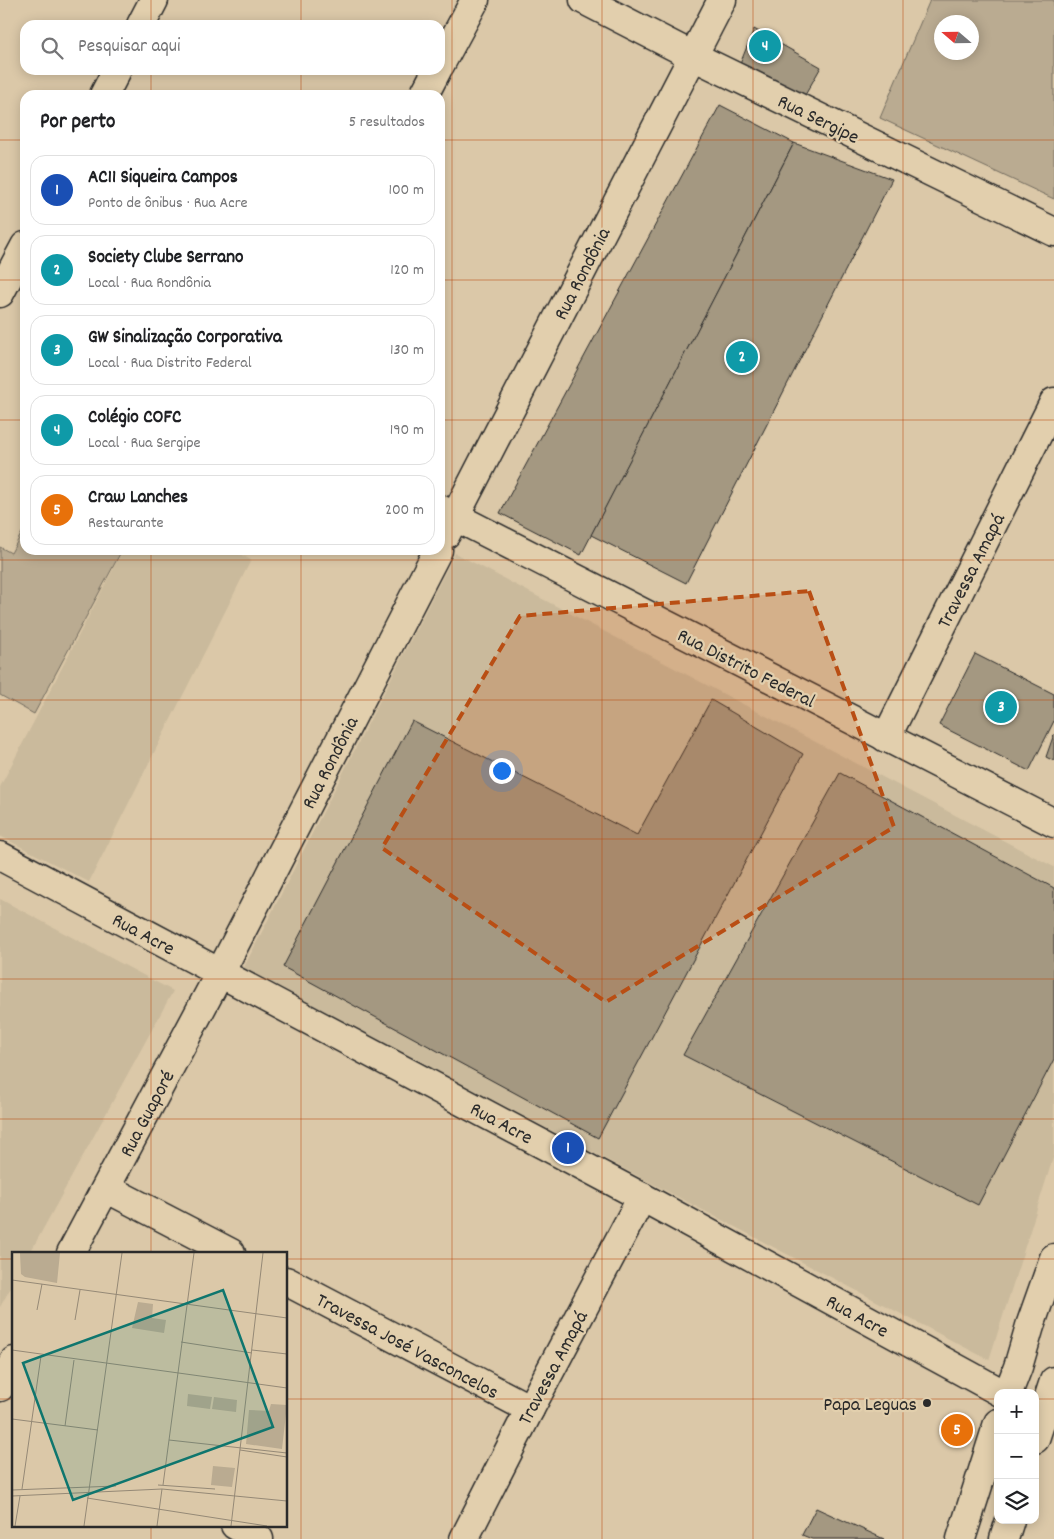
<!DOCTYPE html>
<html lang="pt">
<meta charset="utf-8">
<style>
:root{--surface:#fff;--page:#f2f2f2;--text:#202124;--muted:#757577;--line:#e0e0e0;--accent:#2b2b2b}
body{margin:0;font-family:Dekko,sans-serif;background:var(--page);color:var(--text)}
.controls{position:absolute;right:15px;bottom:15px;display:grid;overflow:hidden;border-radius:10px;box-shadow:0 2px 12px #0003}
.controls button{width:45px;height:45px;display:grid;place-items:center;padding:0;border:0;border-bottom:1px solid var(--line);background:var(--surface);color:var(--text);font:25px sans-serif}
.compass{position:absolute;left:934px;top:15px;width:45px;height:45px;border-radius:50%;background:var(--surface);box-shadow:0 2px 12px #0003;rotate:290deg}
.you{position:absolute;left:501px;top:770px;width:18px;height:18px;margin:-12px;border:4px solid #fff;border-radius:50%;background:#1a73e8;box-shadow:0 0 0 8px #1a73e833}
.badge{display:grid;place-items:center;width:32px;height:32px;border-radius:50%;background:var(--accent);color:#fff;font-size:16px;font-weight:700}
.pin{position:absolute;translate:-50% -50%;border:2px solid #fff;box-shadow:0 1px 5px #0006}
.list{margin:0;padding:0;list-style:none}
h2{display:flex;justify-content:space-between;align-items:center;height:65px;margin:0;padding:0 20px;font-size:21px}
h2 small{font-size:16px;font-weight:400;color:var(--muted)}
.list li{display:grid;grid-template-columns:32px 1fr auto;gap:15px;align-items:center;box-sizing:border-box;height:70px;margin:0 10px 10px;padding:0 10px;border:1px solid var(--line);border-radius:15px}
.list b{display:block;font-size:19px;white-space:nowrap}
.list p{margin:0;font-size:16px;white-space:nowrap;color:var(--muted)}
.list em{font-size:16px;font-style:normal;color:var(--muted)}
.icon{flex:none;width:28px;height:28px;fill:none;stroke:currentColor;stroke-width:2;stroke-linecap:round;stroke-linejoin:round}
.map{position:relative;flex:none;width:1054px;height:1539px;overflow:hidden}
.search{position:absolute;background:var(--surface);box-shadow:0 2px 12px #0003;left:20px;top:20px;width:425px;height:55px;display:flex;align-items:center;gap:12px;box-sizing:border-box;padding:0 18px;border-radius:15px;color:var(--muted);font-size:19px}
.panel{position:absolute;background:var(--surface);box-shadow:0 2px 12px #0003;left:20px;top:90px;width:425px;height:465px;border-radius:15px}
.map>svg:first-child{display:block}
</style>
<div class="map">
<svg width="1054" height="1539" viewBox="0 0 1054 1539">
<rect width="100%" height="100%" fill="#dbc8a8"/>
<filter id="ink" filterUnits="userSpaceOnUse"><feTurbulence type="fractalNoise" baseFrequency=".02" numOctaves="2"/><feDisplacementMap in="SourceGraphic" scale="10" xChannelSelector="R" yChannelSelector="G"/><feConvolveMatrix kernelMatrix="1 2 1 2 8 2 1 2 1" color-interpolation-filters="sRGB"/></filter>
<g filter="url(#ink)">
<g fill="#caba9c">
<path d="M123,550H232L251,560L89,882L0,836V787Z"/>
<path d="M455,553L1054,867V1155L989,1360L243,969Z"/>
<path d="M0,899L173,991L30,1253H14V1282L0,1307Z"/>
</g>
<g fill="#baab91" stroke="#726b5e" fill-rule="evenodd">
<path d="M930,0H1054V199L880,118ZM942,22H972V52H942Z"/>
<path d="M25,527V550H122L34,714L0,695V547L11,553Z"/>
</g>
<g fill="#a49881" stroke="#2b2b2b">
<path d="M754,29L821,67L804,97L740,64Z"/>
<path d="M720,105L794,143L581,555L500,513Z"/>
<path d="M794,143L892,179L686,583L591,535Z"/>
<path d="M975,654L1054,694V721L1029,771L939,725Z"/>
<path d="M711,700L803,754L598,1138L283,967L412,721L637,835Z"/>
<path d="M1054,734V761L1046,757Z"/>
<path d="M840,773L1054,888V1059L978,1205L683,1055Z"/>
<path d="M816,1508L884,1539H812L802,1535Z"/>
</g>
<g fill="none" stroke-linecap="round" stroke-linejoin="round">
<defs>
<g id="minor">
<path d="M584,0L693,56L1054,232"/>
<path d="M141,25L154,0"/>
<path d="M440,65L475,0"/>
<path d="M104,95L117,70"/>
<path d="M424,95L437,70"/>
<path d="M0,293L25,246"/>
<path d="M440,509L1054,823"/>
<path d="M446,534L722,0"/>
<path d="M886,738L1054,402"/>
<path d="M106,1188L231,1253"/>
<path d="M71,1253L220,973L438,550"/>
<path d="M286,1281L530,1409"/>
<path d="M0,1387L14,1361"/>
<path d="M235,1525L259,1539"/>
</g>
<path id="tertiary" d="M464,1539L530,1409L642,1197"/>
<path id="secondary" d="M0,856L642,1197L1002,1393"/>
<g id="primary">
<path d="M1008,1393L1018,1367L1030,1326L1054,1258"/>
<path d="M1035,1439L1054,1381"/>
<path d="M961,1539L998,1423"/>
<path d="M1004,1539L1010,1520"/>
</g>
</defs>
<use href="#minor" stroke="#2b2b2b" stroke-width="31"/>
<use href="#tertiary" stroke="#2b2b2b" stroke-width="31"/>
<use href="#secondary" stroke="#2b2b2b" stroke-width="31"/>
<use href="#primary" stroke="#2b2b2b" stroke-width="31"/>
<use href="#minor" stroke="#e2cfad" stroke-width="28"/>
<use href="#tertiary" stroke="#e2cfad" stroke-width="28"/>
<use href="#secondary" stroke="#e2cfad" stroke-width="28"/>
<use href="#primary" stroke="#e2cfad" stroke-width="28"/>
</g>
</g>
<path fill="#b94e14" fill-opacity="0.2" stroke="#b94e14" stroke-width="4" stroke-dasharray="10 6" stroke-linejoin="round" d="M809,591L894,827L606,1002L382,848L520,616Z"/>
<path fill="none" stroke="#b94e14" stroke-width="1" stroke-opacity="0.55" d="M151,0V25M301,0V25M452,0V1539M602,0V1539M753,0V1539M903,0V1539M151,70V95M301,70V95M0,140H25M440,140H1054M0,280H25M440,280H1054M0,420H25M440,420H1054M151,550V1253M301,550V1539M0,560H1054M0,700H1054M0,839H1054M0,979H1054M0,1119H1054M0,1259H14M286,1259H1054M0,1399H14M286,1399H998M1035,1399H1054M151,1525V1539"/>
<circle fill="#2b2b2b" stroke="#e2cfad" stroke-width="2" cx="927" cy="1403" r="5"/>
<g text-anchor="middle" stroke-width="4.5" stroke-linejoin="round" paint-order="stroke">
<g font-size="20" fill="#2b2b2b" stroke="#e2cfad">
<text transform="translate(819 118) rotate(26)" y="7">Rua Sergipe</text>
<text transform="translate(581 273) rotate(-63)" y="7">Rua Rondônia</text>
<text transform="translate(970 570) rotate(-63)" y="7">Travessa Amapá</text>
<text transform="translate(747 667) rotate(27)" y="7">Rua Distrito Federal</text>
<text transform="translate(329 762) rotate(-63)" y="7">Rua Rondônia</text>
<text transform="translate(144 933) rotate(28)" y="7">Rua Acre</text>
<text transform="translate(146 1113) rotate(-62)" y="7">Rua Guaporé</text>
<text transform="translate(502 1122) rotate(28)" y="7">Rua Acre</text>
<text transform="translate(858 1315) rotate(29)" y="7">Rua Acre</text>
<text transform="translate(408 1345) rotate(28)" y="7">Travessa José Vasconcelos</text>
<text transform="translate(552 1367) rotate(-62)" y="7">Travessa Amapá</text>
</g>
<g font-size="20" fill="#2b2b2b" stroke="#e2cfad" text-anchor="end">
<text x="917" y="1410">Papa Leguas</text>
</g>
</g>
<g transform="translate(12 1252)">
<rect width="275" height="275" fill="#dbc8a8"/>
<path d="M8,1H48L45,31L13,25L9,22ZM126,50L141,52L140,66L154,68L152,81L120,76ZM176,142L200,145L198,157L175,154ZM202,145L225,148L224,160L200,157ZM259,152L275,153L270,197L234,192L237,158L257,159ZM201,214L223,216L220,235L199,233Z" fill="#baab91"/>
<path fill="none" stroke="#958976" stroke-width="1" d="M0,28L275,66M25,58L30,32M63,68L68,38M169,90L240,101M0,98L275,136M240,98L275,102M0,167L86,178M53,174L62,108M157,188L275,201M228,198L275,205M146,233L203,237M151,233L182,1M10,237L29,104M0,238L104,234M0,244L150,237L275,249M75,246L255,274M3,274L8,244M72,274L110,1M145,274L150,237M219,274L251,1"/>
<path fill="#0f766e" fill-opacity="0.15" stroke="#0f766e" stroke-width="2.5" d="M211,38L261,175L61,248L11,111Z"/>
<rect width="275" height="275" fill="none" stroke="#2b2b2b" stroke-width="2.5"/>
</g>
</svg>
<div class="controls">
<button>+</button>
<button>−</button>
<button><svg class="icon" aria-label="layers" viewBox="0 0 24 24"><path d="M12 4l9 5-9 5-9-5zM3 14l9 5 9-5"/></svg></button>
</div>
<svg class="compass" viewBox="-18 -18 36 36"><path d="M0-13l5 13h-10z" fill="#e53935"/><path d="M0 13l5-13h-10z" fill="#757577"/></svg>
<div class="you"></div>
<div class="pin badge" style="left:568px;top:1148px;background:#1a4fb4">1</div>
<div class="pin badge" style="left:742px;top:357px;background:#0f9aa8">2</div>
<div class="pin badge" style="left:1001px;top:707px;background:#0f9aa8">3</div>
<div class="pin badge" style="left:765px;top:46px;background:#0f9aa8">4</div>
<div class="pin badge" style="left:957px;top:1430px;background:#e8710a">5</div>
<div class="search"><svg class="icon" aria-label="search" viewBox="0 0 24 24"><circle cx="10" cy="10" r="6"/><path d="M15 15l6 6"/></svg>Pesquisar aqui</div>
<section class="panel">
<h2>Por perto<small>5 resultados</small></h2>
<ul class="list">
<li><span class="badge" style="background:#1a4fb4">1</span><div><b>AC11 Siqueira Campos</b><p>Ponto de ônibus · Rua Acre</p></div><em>100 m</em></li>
<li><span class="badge" style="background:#0f9aa8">2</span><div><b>Society Clube Serrano</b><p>Local · Rua Rondônia</p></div><em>120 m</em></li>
<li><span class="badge" style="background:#0f9aa8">3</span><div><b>GW Sinalização Corporativa</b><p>Local · Rua Distrito Federal</p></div><em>130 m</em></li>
<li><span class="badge" style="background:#0f9aa8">4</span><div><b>Colégio COFC</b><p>Local · Rua Sergipe</p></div><em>190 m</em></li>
<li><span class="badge" style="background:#e8710a">5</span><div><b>Craw Lanches</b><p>Restaurante</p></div><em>200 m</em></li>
</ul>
</section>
</div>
